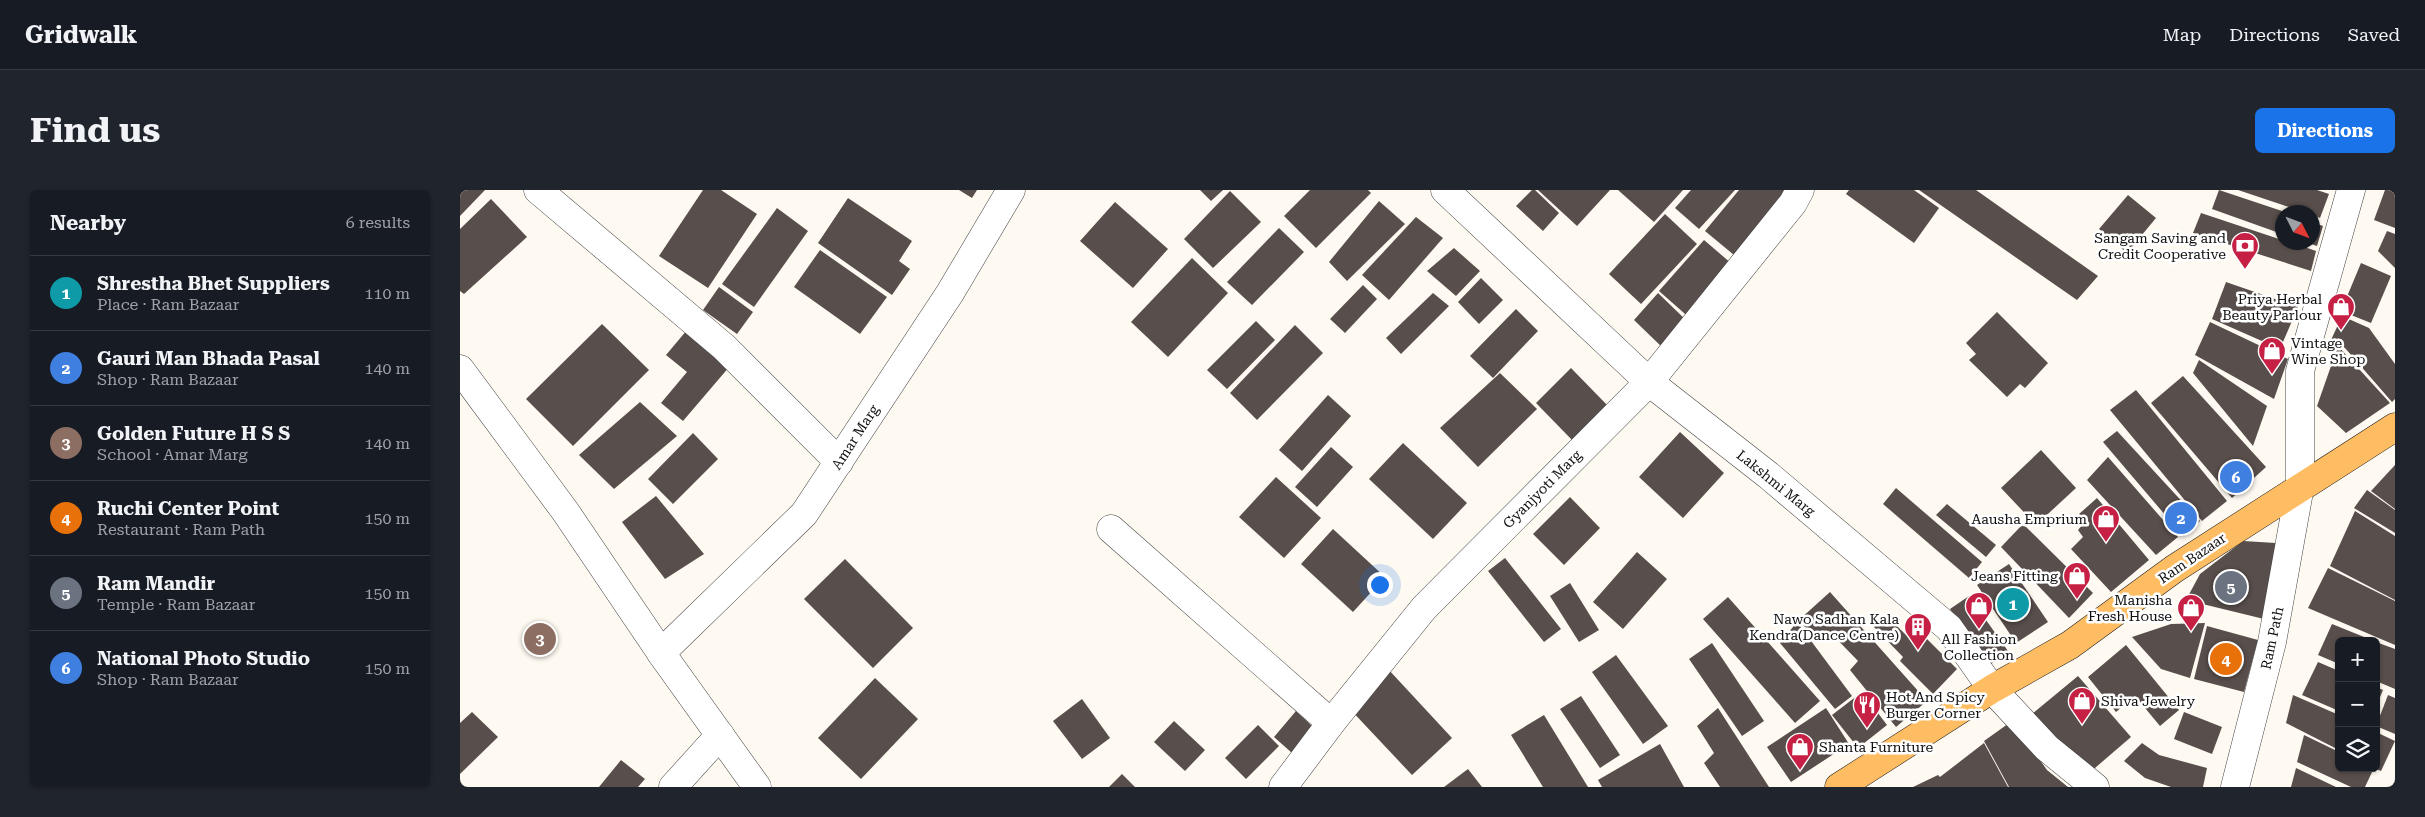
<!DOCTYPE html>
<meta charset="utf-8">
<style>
:root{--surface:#171b24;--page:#20242c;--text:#f1f3f6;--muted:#9ea1a6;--line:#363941;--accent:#1a73e8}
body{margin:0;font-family:"Roboto Serif",serif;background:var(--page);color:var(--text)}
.controls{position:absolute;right:15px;bottom:15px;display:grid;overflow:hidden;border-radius:8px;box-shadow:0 1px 4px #0004}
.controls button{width:45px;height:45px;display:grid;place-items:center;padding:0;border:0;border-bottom:1px solid var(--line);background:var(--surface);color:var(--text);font:25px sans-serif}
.compass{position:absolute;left:1815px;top:15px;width:45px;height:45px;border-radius:50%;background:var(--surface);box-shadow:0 1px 4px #0004;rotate:132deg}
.you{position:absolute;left:919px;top:394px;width:18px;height:18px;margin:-12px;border:4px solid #fff;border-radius:50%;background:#1a73e8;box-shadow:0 0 0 8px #1a73e833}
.badge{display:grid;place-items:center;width:32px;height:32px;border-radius:50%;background:var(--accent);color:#fff;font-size:16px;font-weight:700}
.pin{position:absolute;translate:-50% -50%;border:2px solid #fff;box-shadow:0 1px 5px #0006}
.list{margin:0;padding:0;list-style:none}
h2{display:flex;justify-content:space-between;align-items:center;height:65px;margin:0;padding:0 20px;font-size:21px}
h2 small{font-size:16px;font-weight:400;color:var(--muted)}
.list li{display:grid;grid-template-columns:32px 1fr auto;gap:15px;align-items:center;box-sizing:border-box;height:75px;padding:0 20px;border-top:1px solid var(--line)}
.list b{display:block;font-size:19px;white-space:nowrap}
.list p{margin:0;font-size:16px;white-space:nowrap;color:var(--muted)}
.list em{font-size:16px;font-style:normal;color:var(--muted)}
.icon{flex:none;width:28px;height:28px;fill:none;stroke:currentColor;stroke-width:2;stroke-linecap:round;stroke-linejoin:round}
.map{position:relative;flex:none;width:1935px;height:597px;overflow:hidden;border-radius:8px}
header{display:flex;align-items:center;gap:30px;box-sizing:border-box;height:70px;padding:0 25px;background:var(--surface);border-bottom:1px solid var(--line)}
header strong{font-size:24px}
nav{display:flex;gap:28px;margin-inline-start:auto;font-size:18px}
.intro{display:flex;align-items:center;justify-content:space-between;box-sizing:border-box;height:120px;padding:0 30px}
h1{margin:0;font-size:35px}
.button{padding:12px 22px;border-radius:8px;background:var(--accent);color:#fff;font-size:18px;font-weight:700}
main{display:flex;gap:30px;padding:0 30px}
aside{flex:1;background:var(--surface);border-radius:8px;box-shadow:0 1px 4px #0004}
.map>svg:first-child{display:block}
</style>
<header>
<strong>Gridwalk</strong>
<nav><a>Map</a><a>Directions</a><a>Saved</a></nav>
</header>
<div class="intro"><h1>Find us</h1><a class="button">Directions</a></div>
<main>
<aside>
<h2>Nearby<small>6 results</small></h2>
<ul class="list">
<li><span class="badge" style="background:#0f9aa8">1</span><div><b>Shrestha Bhet Suppliers</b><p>Place · Ram Bazaar</p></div><em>110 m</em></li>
<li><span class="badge" style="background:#3f7fe0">2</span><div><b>Gauri Man Bhada Pasal</b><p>Shop · Ram Bazaar</p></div><em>140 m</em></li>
<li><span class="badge" style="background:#8d6e63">3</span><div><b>Golden Future H S S</b><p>School · Amar Marg</p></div><em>140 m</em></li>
<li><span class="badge" style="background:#e8710a">4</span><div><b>Ruchi Center Point</b><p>Restaurant · Ram Path</p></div><em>150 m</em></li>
<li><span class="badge" style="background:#6b7280">5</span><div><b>Ram Mandir</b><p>Temple · Ram Bazaar</p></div><em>150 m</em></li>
<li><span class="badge" style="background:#3f7fe0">6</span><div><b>National Photo Studio</b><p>Shop · Ram Bazaar</p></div><em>150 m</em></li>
</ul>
</aside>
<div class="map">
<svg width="1935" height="597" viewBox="0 0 1935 597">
<rect width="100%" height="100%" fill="#fffaf1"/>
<g fill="#584e4b">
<path d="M0,0H25L0,26Z"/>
<path d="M243,0H261L297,24L248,98L199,66Z"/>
<path d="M499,0H517L512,8Z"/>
<path d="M740,0H763L751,11Z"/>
<path d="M850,0H908L911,3L856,58L824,26Z"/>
<path d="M1072,0H1075L1099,23L1083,41L1056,16Z"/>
<path d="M1078,0H1150L1117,36Z"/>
<path d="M1158,0H1223L1194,32Z"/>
<path d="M1231,0H1275L1239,39L1215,18Z"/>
<path d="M1279,0H1329L1274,65L1245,41Z"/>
<path d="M1389,0H1454L1479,18L1454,53L1386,4Z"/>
<path d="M1459,0H1516L1638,86L1617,110Z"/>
<path d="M1759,0L1822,21V44L1752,19Z"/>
<path d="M1778,0H1857L1869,4L1860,28L1852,25V22H1844Z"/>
<path d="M1925,0H1935V38L1914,30Z"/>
<path d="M770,1L801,32L753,78L724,49Z"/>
<path d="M1668,5L1696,28L1667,63L1639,39Z"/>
<path d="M388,8L452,51L439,71L450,79L432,105L358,53Z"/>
<path d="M31,9L67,47L4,104L0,101V39Z"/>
<path d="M919,11L945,34L887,91L869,72Z"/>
<path d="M655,12L708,59L673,98L620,51Z"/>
<path d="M317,18L348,41L294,117L262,94Z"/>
<path d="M1741,23L1822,50V52H1830L1856,61L1851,81L1733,43Z"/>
<path d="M1205,24L1237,54L1181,114L1149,84Z"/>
<path d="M956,27L983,48L929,110L902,85Z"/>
<path d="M1852,32L1863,36L1857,56L1848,53L1852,52Z"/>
<path d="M819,38L844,62L792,115L767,92Z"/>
<path d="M1927,41L1935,44V78L1918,61Z"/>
<path d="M1244,50L1279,80L1233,131L1199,101Z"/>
<path d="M994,58L1020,81L996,106L967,81Z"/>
<path d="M360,60L427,107L400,144L334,97Z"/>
<path d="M732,68L768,103L708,167L671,132Z"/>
<path d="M1901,73L1931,86L1911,133L1881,121Z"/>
<path d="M1021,88L1043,110L1019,134L998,112Z"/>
<path d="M1766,92L1838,117L1820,159L1752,129Z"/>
<path d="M903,95L917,109L885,143L870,129Z"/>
<path d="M259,97L293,122L277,144L243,120Z"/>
<path d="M973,103L989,116L941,164L926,148Z"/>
<path d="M1198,103L1229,133L1204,159L1174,130Z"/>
<path d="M1056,119L1078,141L1033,188L1010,166Z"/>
<path d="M1537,122L1588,173L1565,198L1560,194L1547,207L1509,170L1516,164L1506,153Z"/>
<path d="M1882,126L1909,138L1935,174V209L1932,212L1885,158L1871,150Z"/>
<path d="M796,131L815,150L767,199L747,180Z"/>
<path d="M1750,132L1828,169L1814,209L1735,165Z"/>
<path d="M142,134L189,180L113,256L66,209Z"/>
<path d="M835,135L863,163L797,230L770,203Z"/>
<path d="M227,140L270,176L223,231L201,213L227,182L206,165Z"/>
<path d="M1878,156L1930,213L1886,243L1857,216Z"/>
<path d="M1739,170L1807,216L1793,256L1733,183Z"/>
<path d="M1111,178L1148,216L1113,251L1076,213Z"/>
<path d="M1040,183L1077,219L1018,277L980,238Z"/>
<path d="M1723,186L1806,277L1772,308L1691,213Z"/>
<path d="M1676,200L1767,311L1742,331L1650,220Z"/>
<path d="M868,205L891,226L842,281L819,260Z"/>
<path d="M180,212L217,246L154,299L119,265Z"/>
<path d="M1657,241L1740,331L1723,346L1643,252Z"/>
<path d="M1220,242L1264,283L1223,328L1179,287Z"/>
<path d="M233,243L258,269L213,314L188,289Z"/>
<path d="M943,253L1007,313L973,349L909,289Z"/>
<path d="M871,257L893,277L857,317L835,297Z"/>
<path d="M1581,260L1616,298L1576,335L1541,298Z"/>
<path d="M1648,267L1718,347L1696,365L1627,290Z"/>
<path d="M1935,275V319L1911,301Z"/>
<path d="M816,287L861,328L824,368L779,327Z"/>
<path d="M1436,298L1522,372L1509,388L1423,314Z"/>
<path d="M1907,300L1935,320V343L1894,318Z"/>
<path d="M196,306L244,364L205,389L162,332Z"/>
<path d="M1110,307L1140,338L1104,375L1073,344Z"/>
<path d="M1637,308L1689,370L1651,402L1611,359L1623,347L1618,340L1624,333L1619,324Z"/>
<path d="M1487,314L1536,355L1526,367L1476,325Z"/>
<path d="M1895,321L1935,346V410L1870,376Z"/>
<path d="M1563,334L1633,403L1609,428L1541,357Z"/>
<path d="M873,339L925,387L893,422L841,374Z"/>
<path d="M1783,351L1816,353L1804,429L1726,410L1740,384Z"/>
<path d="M1177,362L1207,389L1163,439L1133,412Z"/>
<path d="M1045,368L1101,439L1084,452L1028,381Z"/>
<path d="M385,369L453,438L413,478L344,409Z"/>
<path d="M1549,374L1588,432L1556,453L1517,395Z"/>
<path d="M1868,378L1935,411V455L1848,418Z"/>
<path d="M1110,393L1139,440L1119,452L1090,406Z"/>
<path d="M1370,402L1467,511L1436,537L1390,480L1398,471L1369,441L1357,451L1339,430Z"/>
<path d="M1509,406L1548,461L1530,475L1490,419Z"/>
<path d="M1268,407L1360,511L1335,533L1243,429Z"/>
<path d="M1426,425L1456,455L1464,446L1497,479L1473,504L1440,471L1443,467L1414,437Z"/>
<path d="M1337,432L1392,506L1375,519L1320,453Z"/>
<path d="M1745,433L1730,488L1701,479L1672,447L1711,434Z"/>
<path d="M1872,434L1914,451H1879V474L1858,465Z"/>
<path d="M1747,436L1798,450L1784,502L1734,489Z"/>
<path d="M1916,452L1935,459V499L1916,491Z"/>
<path d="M1252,453L1304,531L1282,546L1229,469Z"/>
<path d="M1666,455L1719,520L1700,536L1675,506L1656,522L1628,487Z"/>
<path d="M1156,465L1208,536L1183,554L1132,482Z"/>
<path d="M1858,472L1879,481V521L1842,505Z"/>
<path d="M928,479L992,548L952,585L888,517Z"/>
<path d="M1618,486L1671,547L1628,584L1572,524Z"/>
<path d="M415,488L458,529L401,589L358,548Z"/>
<path d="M1916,497L1923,500L1916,517Z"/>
<path d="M1402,502L1427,535L1398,558L1372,525Z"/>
<path d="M1833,505L1879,525V560L1826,533Z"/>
<path d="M1928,505L1935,508V544L1916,536Z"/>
<path d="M1121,506L1160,565L1140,578L1100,519Z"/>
<path d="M622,509L650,548L622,569L593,531Z"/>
<path d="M1258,518L1309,597H1260L1244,573L1254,563L1237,536Z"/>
<path d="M1366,518L1389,554L1331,592L1307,557Z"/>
<path d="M836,521L854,538L832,563L814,547Z"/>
<path d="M12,522L38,547L0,584V533Z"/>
<path d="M1724,522L1762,537L1752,564L1714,549Z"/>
<path d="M1084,525L1128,597H1083L1051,545Z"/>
<path d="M714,531L745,560L725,581L694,552Z"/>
<path d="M1552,531L1587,580L1608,597H1549L1524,551Z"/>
<path d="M798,535L819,556L786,589L765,568Z"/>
<path d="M1916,542L1935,551L1921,581L1916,579Z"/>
<path d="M1844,545L1879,562V578H1909L1913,580L1905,597H1891L1837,572Z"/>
<path d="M1524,553L1548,597H1453L1478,585L1480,587Z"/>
<path d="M1682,553L1699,565L1747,578L1743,597H1711L1685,588L1664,571Z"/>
<path d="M1200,554L1224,597H1142L1138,590Z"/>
<path d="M161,570L185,589L178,597H139Z"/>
<path d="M1836,578L1876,597H1831Z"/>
<path d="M1008,579L1022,597H984Z"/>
<path d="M662,584L675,597H649Z"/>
</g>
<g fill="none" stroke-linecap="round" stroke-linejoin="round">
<defs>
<g id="minor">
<path d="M78,0L264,157L379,272"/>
<path d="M985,0L1189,192L1308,285L1489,438L1532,499L1587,558L1635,597"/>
<path d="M0,179L105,321L201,463L297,597"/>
<path d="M651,339L871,533"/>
<path d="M201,463L344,324L490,103L551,0"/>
<path d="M213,597L260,545"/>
<path d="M823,597L871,533L964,418L1189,192L1333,13L1340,0"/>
<path d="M1775,597L1812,452L1840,296V181L1891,0"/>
</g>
<path id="major" d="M1379,597L1532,499L1610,455L1714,379L1935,237"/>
</defs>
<use href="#minor" stroke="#424242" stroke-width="29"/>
<use href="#major" stroke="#202020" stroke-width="29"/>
<use href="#minor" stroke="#fff" stroke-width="28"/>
<use href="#major" stroke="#febd63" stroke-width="28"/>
</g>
<defs>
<symbol id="bank-pin" viewBox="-11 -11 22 30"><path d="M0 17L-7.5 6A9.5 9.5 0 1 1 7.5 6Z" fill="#c62045" stroke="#fff"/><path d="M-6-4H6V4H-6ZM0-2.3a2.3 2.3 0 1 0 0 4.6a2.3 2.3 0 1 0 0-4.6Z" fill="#fff"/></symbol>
<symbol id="shop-pin" viewBox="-11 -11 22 30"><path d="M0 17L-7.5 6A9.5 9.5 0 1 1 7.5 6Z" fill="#c62045" stroke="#fff"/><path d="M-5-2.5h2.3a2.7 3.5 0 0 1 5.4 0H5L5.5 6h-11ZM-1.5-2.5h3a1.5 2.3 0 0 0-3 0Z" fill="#fff"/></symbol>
<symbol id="building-pin" viewBox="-11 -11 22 30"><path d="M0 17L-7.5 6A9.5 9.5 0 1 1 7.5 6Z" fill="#c62045" stroke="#fff"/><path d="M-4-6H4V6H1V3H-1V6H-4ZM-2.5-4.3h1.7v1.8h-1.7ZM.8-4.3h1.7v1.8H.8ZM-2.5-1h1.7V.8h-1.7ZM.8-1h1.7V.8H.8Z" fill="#fff"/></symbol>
<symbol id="restaurant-pin" viewBox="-11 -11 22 30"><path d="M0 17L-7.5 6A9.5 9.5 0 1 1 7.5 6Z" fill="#c62045" stroke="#fff"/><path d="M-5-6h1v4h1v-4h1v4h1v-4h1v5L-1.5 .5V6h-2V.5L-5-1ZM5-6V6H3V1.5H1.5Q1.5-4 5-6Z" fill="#fff"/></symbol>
</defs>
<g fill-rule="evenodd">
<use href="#bank-pin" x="1769" y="40" width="32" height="43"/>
<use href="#shop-pin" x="1865" y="101" width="32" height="43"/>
<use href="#shop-pin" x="1796" y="145" width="32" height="43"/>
<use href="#shop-pin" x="1630" y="313" width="32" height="43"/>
<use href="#shop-pin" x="1601" y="370" width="32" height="43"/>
<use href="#shop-pin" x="1503" y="400" width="32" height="43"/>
<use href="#shop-pin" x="1715" y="402" width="32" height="43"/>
<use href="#building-pin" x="1442" y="421" width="32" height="43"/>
<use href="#shop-pin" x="1606" y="495" width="32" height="43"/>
<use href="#restaurant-pin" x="1391" y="499" width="32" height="43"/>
<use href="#shop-pin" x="1324" y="541" width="32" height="43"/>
</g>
<g text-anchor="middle" stroke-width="5" stroke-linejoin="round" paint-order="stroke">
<g font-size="14" fill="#0f0f0f" stroke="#fff" text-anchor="end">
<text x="1766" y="53">Sangam Saving and<tspan x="1766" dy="16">Credit Cooperative</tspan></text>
<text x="1862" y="114">Priya Herbal<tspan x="1862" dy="16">Beauty Parlour</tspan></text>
<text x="1831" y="158" text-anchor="start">Vintage<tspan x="1831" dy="16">Wine Shop</tspan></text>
<text x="1627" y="334">Aausha Emprium</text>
<text x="1598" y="391">Jeans Fitting</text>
<text x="1712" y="415">Manisha<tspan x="1712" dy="16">Fresh House</tspan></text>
<text x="1439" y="434">Nawo Sadhan Kala<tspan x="1439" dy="16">Kendra(Dance Centre)</tspan></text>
<text x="1519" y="454" text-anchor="middle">All Fashion<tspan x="1519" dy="16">Collection</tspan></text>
<text x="1426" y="512" text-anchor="start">Hot And Spicy<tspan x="1426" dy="16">Burger Corner</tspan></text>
<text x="1641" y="516" text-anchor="start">Shiva Jewelry</text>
<text x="1359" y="562" text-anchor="start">Shanta Furniture</text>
</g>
<g font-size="14" fill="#0f0f0f" stroke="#fff">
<text transform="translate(395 247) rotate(-57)" y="5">Amar Marg</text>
<text transform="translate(1316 293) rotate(39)" y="5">Lakshmi Marg</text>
<text transform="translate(1082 299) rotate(-45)" y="5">Gyanjyoti Marg</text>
<text transform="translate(1732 368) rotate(-34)" y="5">Ram Bazaar</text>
<text transform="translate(1812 448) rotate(-78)" y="5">Ram Path</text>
</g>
</g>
</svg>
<div class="controls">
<button>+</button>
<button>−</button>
<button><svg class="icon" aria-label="layers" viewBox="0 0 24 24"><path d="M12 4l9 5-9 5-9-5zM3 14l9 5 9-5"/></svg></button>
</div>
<svg class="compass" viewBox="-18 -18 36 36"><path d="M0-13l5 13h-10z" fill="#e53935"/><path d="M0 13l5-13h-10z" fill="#9ea1a6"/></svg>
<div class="you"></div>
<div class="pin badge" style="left:1553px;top:414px;background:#0f9aa8">1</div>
<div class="pin badge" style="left:1721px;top:328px;background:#3f7fe0">2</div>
<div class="pin badge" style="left:80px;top:449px;background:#8d6e63">3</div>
<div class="pin badge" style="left:1766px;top:469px;background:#e8710a">4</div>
<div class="pin badge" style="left:1771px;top:397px;background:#6b7280">5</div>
<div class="pin badge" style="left:1776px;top:287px;background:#3f7fe0">6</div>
</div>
</main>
